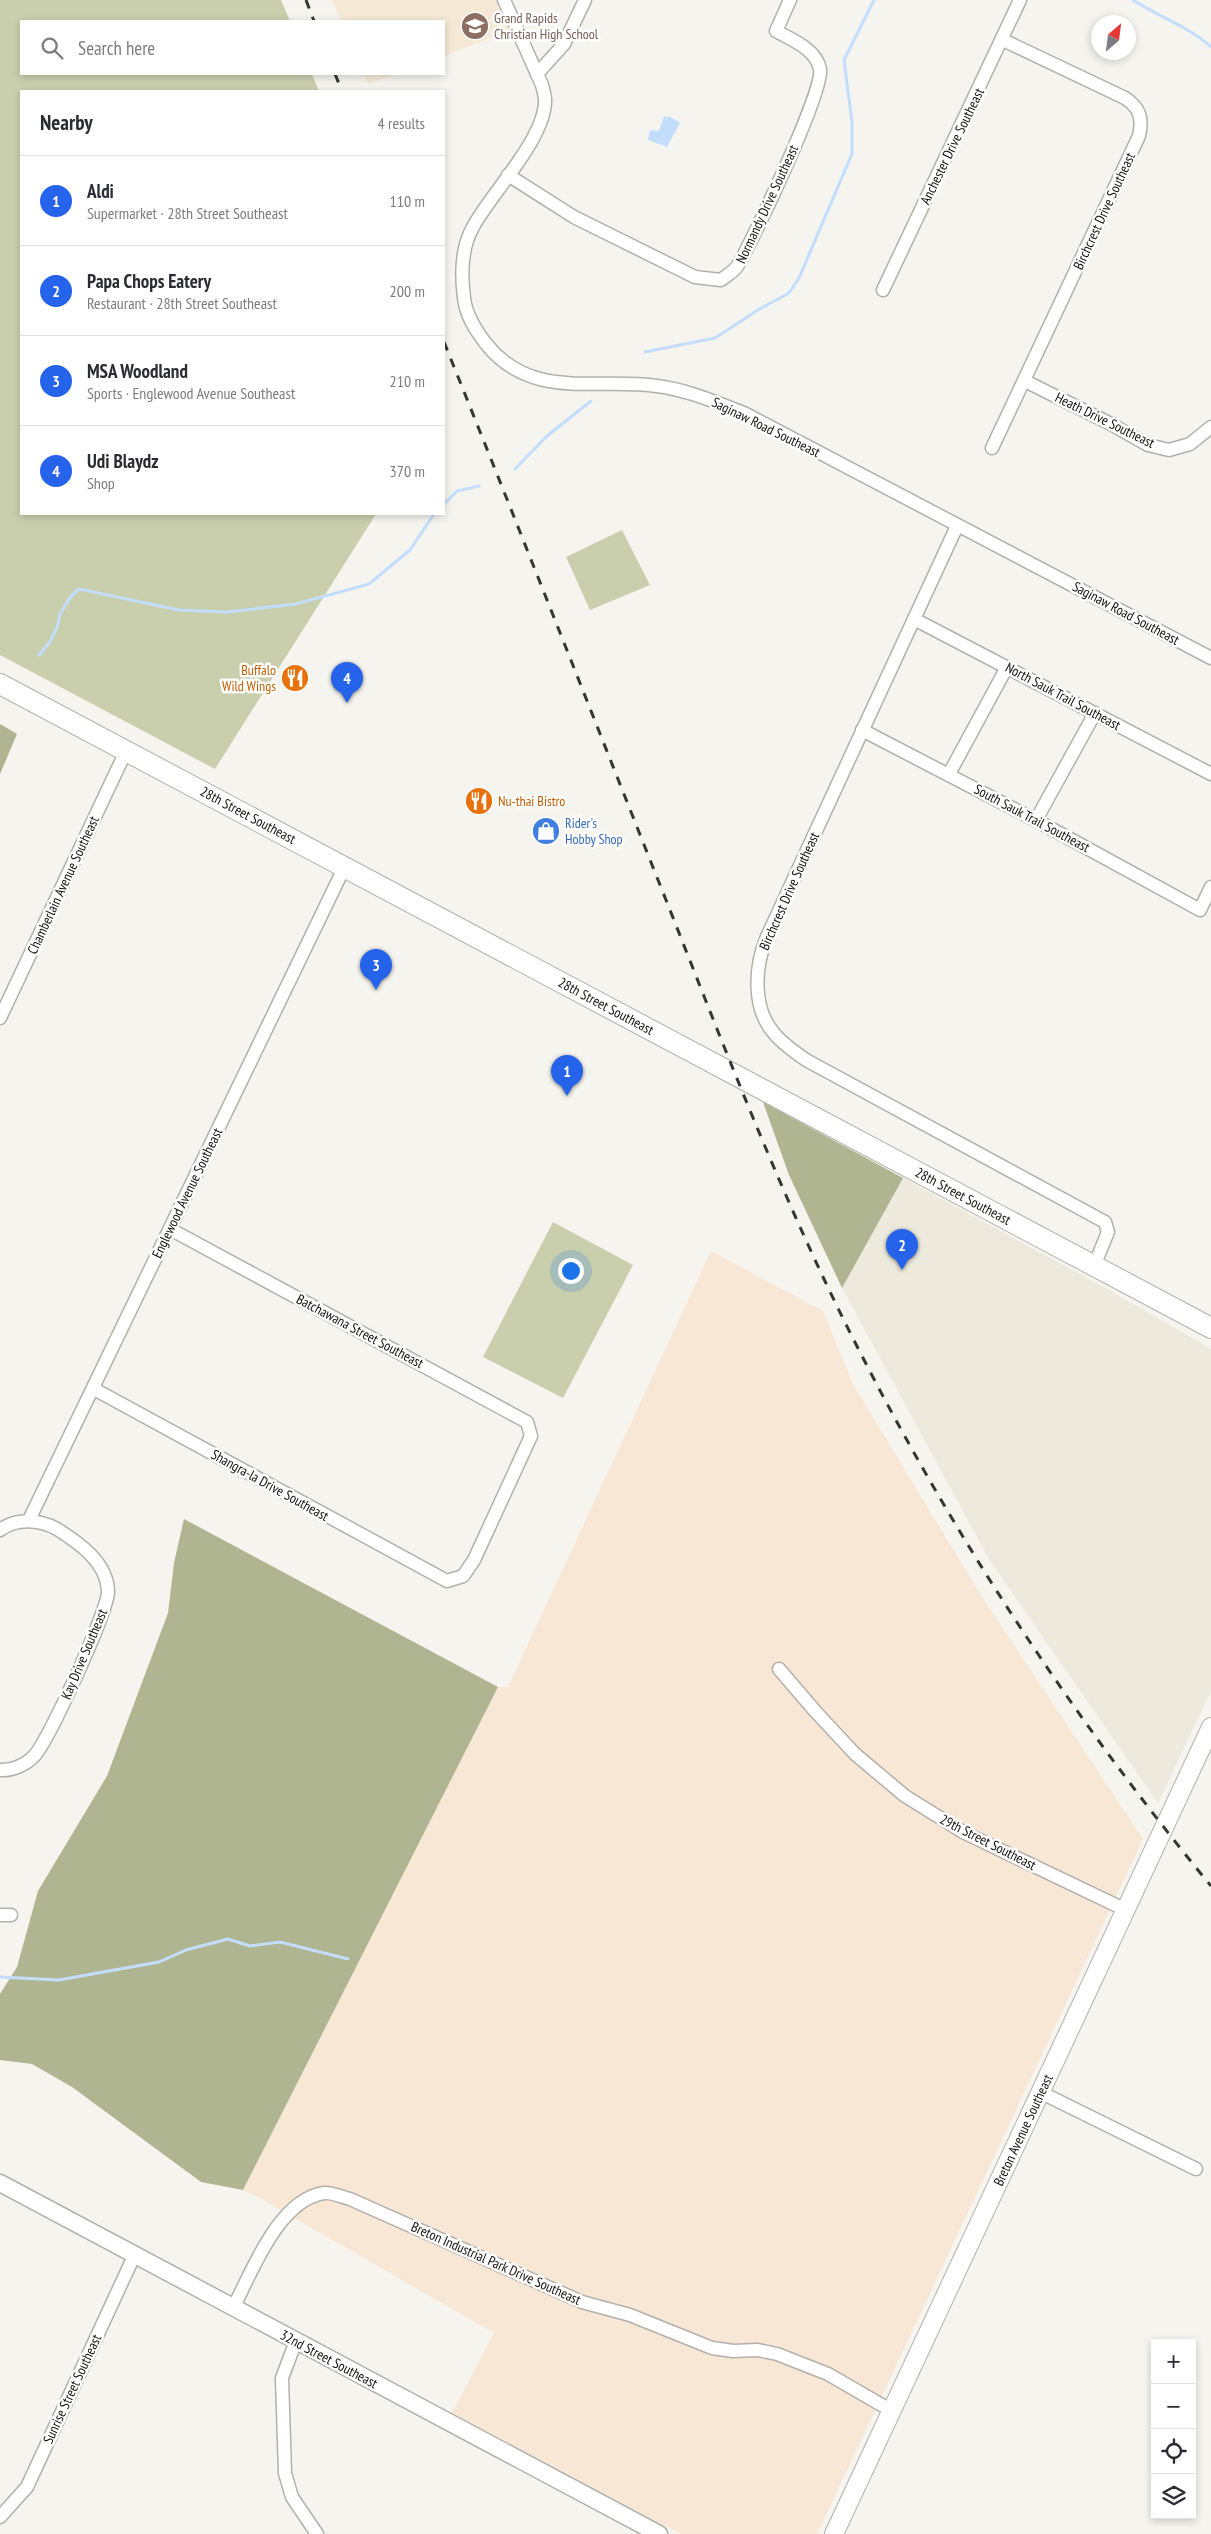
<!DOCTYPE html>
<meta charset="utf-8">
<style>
:root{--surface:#fff;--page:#f7f7f7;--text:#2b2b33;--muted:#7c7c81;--line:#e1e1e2;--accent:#2563eb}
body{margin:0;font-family:"PT Sans Narrow",sans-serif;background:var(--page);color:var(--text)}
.controls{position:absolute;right:15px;bottom:15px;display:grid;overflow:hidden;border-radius:0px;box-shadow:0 2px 8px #0003}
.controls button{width:45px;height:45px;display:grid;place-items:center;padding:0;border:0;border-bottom:1px solid var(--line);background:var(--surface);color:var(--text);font:25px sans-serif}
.compass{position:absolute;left:1091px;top:15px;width:45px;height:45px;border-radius:50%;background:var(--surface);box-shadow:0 2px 8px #0003;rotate:28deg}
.you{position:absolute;left:570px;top:1270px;width:18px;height:18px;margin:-12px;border:4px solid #fff;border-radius:50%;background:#1a73e8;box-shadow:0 0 0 8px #1a73e833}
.badge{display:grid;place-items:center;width:32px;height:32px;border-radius:50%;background:var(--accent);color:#fff;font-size:16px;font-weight:700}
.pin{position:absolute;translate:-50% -41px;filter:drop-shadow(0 1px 2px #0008)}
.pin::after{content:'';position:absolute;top:26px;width:18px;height:15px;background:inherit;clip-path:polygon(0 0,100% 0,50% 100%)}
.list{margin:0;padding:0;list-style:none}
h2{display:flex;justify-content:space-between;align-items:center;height:65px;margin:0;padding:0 20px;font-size:21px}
h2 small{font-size:16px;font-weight:400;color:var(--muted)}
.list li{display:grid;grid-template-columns:32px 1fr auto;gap:15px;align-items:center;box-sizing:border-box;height:90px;padding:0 20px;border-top:1px solid var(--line)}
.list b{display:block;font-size:19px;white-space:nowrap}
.list p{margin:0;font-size:16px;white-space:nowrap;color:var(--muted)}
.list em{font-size:16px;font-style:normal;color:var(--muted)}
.icon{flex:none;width:28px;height:28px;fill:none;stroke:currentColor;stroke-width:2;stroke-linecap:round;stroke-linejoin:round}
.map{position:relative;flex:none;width:1211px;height:2534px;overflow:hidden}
.search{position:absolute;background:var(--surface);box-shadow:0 2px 8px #0003;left:20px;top:20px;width:425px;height:55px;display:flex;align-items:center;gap:12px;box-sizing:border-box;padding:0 18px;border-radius:0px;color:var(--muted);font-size:19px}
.panel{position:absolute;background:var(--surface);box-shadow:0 2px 8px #0003;left:20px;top:90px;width:425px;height:425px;border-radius:0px}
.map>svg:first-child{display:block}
</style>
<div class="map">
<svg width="1211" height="2534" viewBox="0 0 1211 2534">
<rect width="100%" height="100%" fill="#f6f4ee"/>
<path fill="#ede9dc" d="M903,1178L1107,1289L1211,1349V1691L1158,1803L990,1561L842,1288Z"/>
<path fill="#f9e7d6" d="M711,1251L823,1311L853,1384L982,1597L1143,1839L817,2534H681L452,2413L494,2333L258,2197L243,2190L498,1687H508Z"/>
<g fill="#f5e9d5">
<path d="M332,0H496L509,31L444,56V21H341Z"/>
<path d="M364,74H396L368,84Z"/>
</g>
<g fill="#c9cfad">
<path d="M0,0H281L290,21H21V74H312L319,91H21V514H376L215,769L0,655Z"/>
<path d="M622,530L650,585L590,610L566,557Z"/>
<path d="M553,1222L633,1265L563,1398L483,1357Z"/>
</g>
<g fill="#afb590">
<path d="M0,724L17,734L0,774Z"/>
<path d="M763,1102L903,1178L842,1288L789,1175Z"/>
<path d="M184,1519L498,1687L243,2190L201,2182L72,2087L32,2064L0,2060V1994L17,1967L38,1891L107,1776L168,1613L174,1563Z"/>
</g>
<path fill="#c3defd" d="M664,116L668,118L669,116L680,123L667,147L648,140L650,130L659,131Z"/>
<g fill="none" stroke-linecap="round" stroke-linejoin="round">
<g stroke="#c3defd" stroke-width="3">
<path d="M1133,0C1159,17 1188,26 1211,47"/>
<path d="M645,352L715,338L758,310L789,293L799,278L852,154V122L844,60L874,0"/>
<path d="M515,469L547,436L591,401"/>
<path d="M444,504L457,491L479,486"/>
<path d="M39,655L50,642L57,627L60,614L71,596L79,589L179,610L227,612L296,604L369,584L410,550L434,514"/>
<path d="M0,1977L59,1980L159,1962L186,1950L228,1939L250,1946L280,1942L348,1959"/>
</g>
<defs>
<g id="minor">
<path d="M504,0L542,85C543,89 545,95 545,100C546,138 491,193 473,227C461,248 461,275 464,298C466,316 476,331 487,345C533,401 596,377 657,386C688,390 715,402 744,413L1211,658"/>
<path d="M537,74L564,44L585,0"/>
<path d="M508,175L574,217L695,277L721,280C727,275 735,271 738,265C753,240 824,91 820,69C816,49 792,40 776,31L790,0"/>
<path d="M883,290L1020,0"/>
<path d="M1025,381L1109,423L1148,445L1169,450L1190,444L1211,427"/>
<path d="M992,448L1139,136C1143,118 1140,108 1125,98L1003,40"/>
<path d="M957,526L766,939C755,967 752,1007 773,1032C782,1044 794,1051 806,1060L1105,1222L1108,1232L1094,1266"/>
<path d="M914,619L1211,774"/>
<path d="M862,730L1041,823L1200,910L1211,887"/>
<path d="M949,774L1007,667"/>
<path d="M1036,820L1095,713"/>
<path d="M0,1018L126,751"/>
<path d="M94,1389L447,1581L463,1576L474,1560L531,1436L527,1422L170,1229"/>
<path d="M29,1520L345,866"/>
<path d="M0,1530C16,1518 39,1519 57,1529C79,1543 107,1562 108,1591C109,1609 48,1742 34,1756C26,1765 11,1771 0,1770"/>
<path d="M779,1669L815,1711L855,1754L905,1796L963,1832L1126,1910"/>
<path d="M0,1915H11"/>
<path d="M1040,2092L1196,2169"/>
<path d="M233,2308C252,2272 278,2200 324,2193C331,2192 342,2197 350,2199L582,2302L630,2315L712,2348L733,2351L758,2350L777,2354L828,2374L892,2411"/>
<path d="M296,2341L282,2378L285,2473L292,2497L317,2534"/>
<path d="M0,2517L27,2487L135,2254"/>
</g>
<path id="tertiary" d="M0,2183L659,2534"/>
<path id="secondary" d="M834,2534L1211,1727"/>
<path id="primary" d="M0,684L1211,1328"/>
</defs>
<use href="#minor" stroke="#b2b0ab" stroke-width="15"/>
<use href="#tertiary" stroke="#b2b0ab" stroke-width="19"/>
<use href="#secondary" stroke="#b2b0ab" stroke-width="20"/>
<use href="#primary" stroke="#b2b0ab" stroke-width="22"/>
<use href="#minor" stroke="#fff" stroke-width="12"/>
<use href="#tertiary" stroke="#fff" stroke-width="16"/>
<use href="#secondary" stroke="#fff" stroke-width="18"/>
<use href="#primary" stroke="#fff" stroke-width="20"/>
<g stroke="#363532" stroke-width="3" stroke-dasharray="9 9" stroke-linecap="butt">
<path d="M306,0L314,21"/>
<path d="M335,74L342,91"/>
<path d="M444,342C519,528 592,714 666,900C727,1054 786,1209 862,1356C959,1545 1076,1722 1211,1886"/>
</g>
</g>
<defs>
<symbol id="school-disc" viewBox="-11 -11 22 22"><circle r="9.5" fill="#8d6e63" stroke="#fff"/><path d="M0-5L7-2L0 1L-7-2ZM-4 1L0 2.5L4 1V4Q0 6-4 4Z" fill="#fff"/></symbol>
<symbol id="restaurant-disc" viewBox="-11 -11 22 22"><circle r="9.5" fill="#e8710a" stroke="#fff"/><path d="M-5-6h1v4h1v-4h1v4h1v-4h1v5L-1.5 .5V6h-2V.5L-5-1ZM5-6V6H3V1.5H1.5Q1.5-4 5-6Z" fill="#fff"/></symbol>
<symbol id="shop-disc" viewBox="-11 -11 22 22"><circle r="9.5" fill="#3f7fe0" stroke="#fff"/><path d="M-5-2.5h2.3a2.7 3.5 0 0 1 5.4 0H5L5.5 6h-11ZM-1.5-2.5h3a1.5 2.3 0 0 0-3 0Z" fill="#fff"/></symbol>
</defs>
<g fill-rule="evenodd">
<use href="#school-disc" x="459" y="10" width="32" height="32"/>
<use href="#restaurant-disc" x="279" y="662" width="32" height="32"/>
<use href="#restaurant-disc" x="463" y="785" width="32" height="32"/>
<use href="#shop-disc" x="530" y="815" width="32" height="32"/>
</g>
<g text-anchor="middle" stroke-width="5" stroke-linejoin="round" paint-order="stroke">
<g font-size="14" fill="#785e54" stroke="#fff" text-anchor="start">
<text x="494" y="23">Grand Rapids<tspan x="494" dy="16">Christian High School</tspan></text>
</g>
<g font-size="14" fill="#12110f" stroke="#fff">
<text transform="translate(952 146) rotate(-64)" y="5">Anchester Drive Southeast</text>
<text transform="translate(767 204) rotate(-65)" y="5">Normandy Drive Southeast</text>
<text transform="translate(1104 211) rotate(-65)" y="5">Birchcrest Drive Southeast</text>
<text transform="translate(1105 420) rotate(26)" y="5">Heath Drive Southeast</text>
<text transform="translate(766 427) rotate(26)" y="5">Saginaw Road Southeast</text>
<text transform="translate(1126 613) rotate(28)" y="5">Saginaw Road Southeast</text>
<text transform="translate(1063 696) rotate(28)" y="5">North Sauk Trail Southeast</text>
<text transform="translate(248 815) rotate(28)" y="5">28th Street Southeast</text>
<text transform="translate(1032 818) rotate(28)" y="5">South Sauk Trail Southeast</text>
<text transform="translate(63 885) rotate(-65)" y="5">Chamberlain Avenue Southeast</text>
<text transform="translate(789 891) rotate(-66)" y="5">Birchcrest Drive Southeast</text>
<text transform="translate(606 1006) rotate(28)" y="5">28th Street Southeast</text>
<text transform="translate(187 1193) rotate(-64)" y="5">Englewood Avenue Southeast</text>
<text transform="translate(963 1196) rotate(28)" y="5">28th Street Southeast</text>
<text transform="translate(360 1331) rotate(28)" y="5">Batchawana Street Southeast</text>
<text transform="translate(270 1485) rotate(29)" y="5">Shangra-la Drive Southeast</text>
<text transform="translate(84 1654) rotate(-67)" y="5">Kay Drive Southeast</text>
<text transform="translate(988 1842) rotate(27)" y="5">29th Street Southeast</text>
<text transform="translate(1023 2130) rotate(-65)" y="5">Breton Avenue Southeast</text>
<text transform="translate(496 2263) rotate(24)" y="5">Breton Industrial Park Drive Southeast</text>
<text transform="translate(329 2359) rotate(28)" y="5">32nd Street Southeast</text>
<text transform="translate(72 2389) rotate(-65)" y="5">Sunrise Street Southeast</text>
</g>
<g font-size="14" fill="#c56008" stroke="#fff" text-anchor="end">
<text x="276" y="675">Buffalo<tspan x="276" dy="16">Wild Wings</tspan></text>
<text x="498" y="806" text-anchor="start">Nu-thai Bistro</text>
</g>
<g font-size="14" fill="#366cbe" stroke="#fff" text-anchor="start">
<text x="565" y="828">Rider's<tspan x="565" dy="16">Hobby Shop</tspan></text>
</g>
</g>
</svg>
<div class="controls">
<button>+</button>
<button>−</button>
<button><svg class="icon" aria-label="locate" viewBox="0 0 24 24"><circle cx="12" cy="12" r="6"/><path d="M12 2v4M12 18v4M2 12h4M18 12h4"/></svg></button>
<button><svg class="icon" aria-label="layers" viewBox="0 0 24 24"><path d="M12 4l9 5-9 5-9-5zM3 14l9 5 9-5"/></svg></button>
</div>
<svg class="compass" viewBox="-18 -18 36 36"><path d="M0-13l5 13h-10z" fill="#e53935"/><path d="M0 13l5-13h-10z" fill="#7c7c81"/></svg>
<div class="you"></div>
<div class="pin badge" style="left:567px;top:1096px">1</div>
<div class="pin badge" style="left:902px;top:1270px">2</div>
<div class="pin badge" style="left:376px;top:990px">3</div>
<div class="pin badge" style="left:347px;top:703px">4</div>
<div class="search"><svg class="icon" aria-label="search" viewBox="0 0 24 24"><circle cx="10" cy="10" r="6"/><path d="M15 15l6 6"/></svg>Search here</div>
<section class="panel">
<h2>Nearby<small>4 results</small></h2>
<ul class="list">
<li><span class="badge">1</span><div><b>Aldi</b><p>Supermarket · 28th Street Southeast</p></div><em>110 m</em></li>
<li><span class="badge">2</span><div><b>Papa Chops Eatery</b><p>Restaurant · 28th Street Southeast</p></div><em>200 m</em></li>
<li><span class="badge">3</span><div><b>MSA Woodland</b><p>Sports · Englewood Avenue Southeast</p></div><em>210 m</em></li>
<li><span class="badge">4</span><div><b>Udi Blaydz</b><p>Shop</p></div><em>370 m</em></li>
</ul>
</section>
</div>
